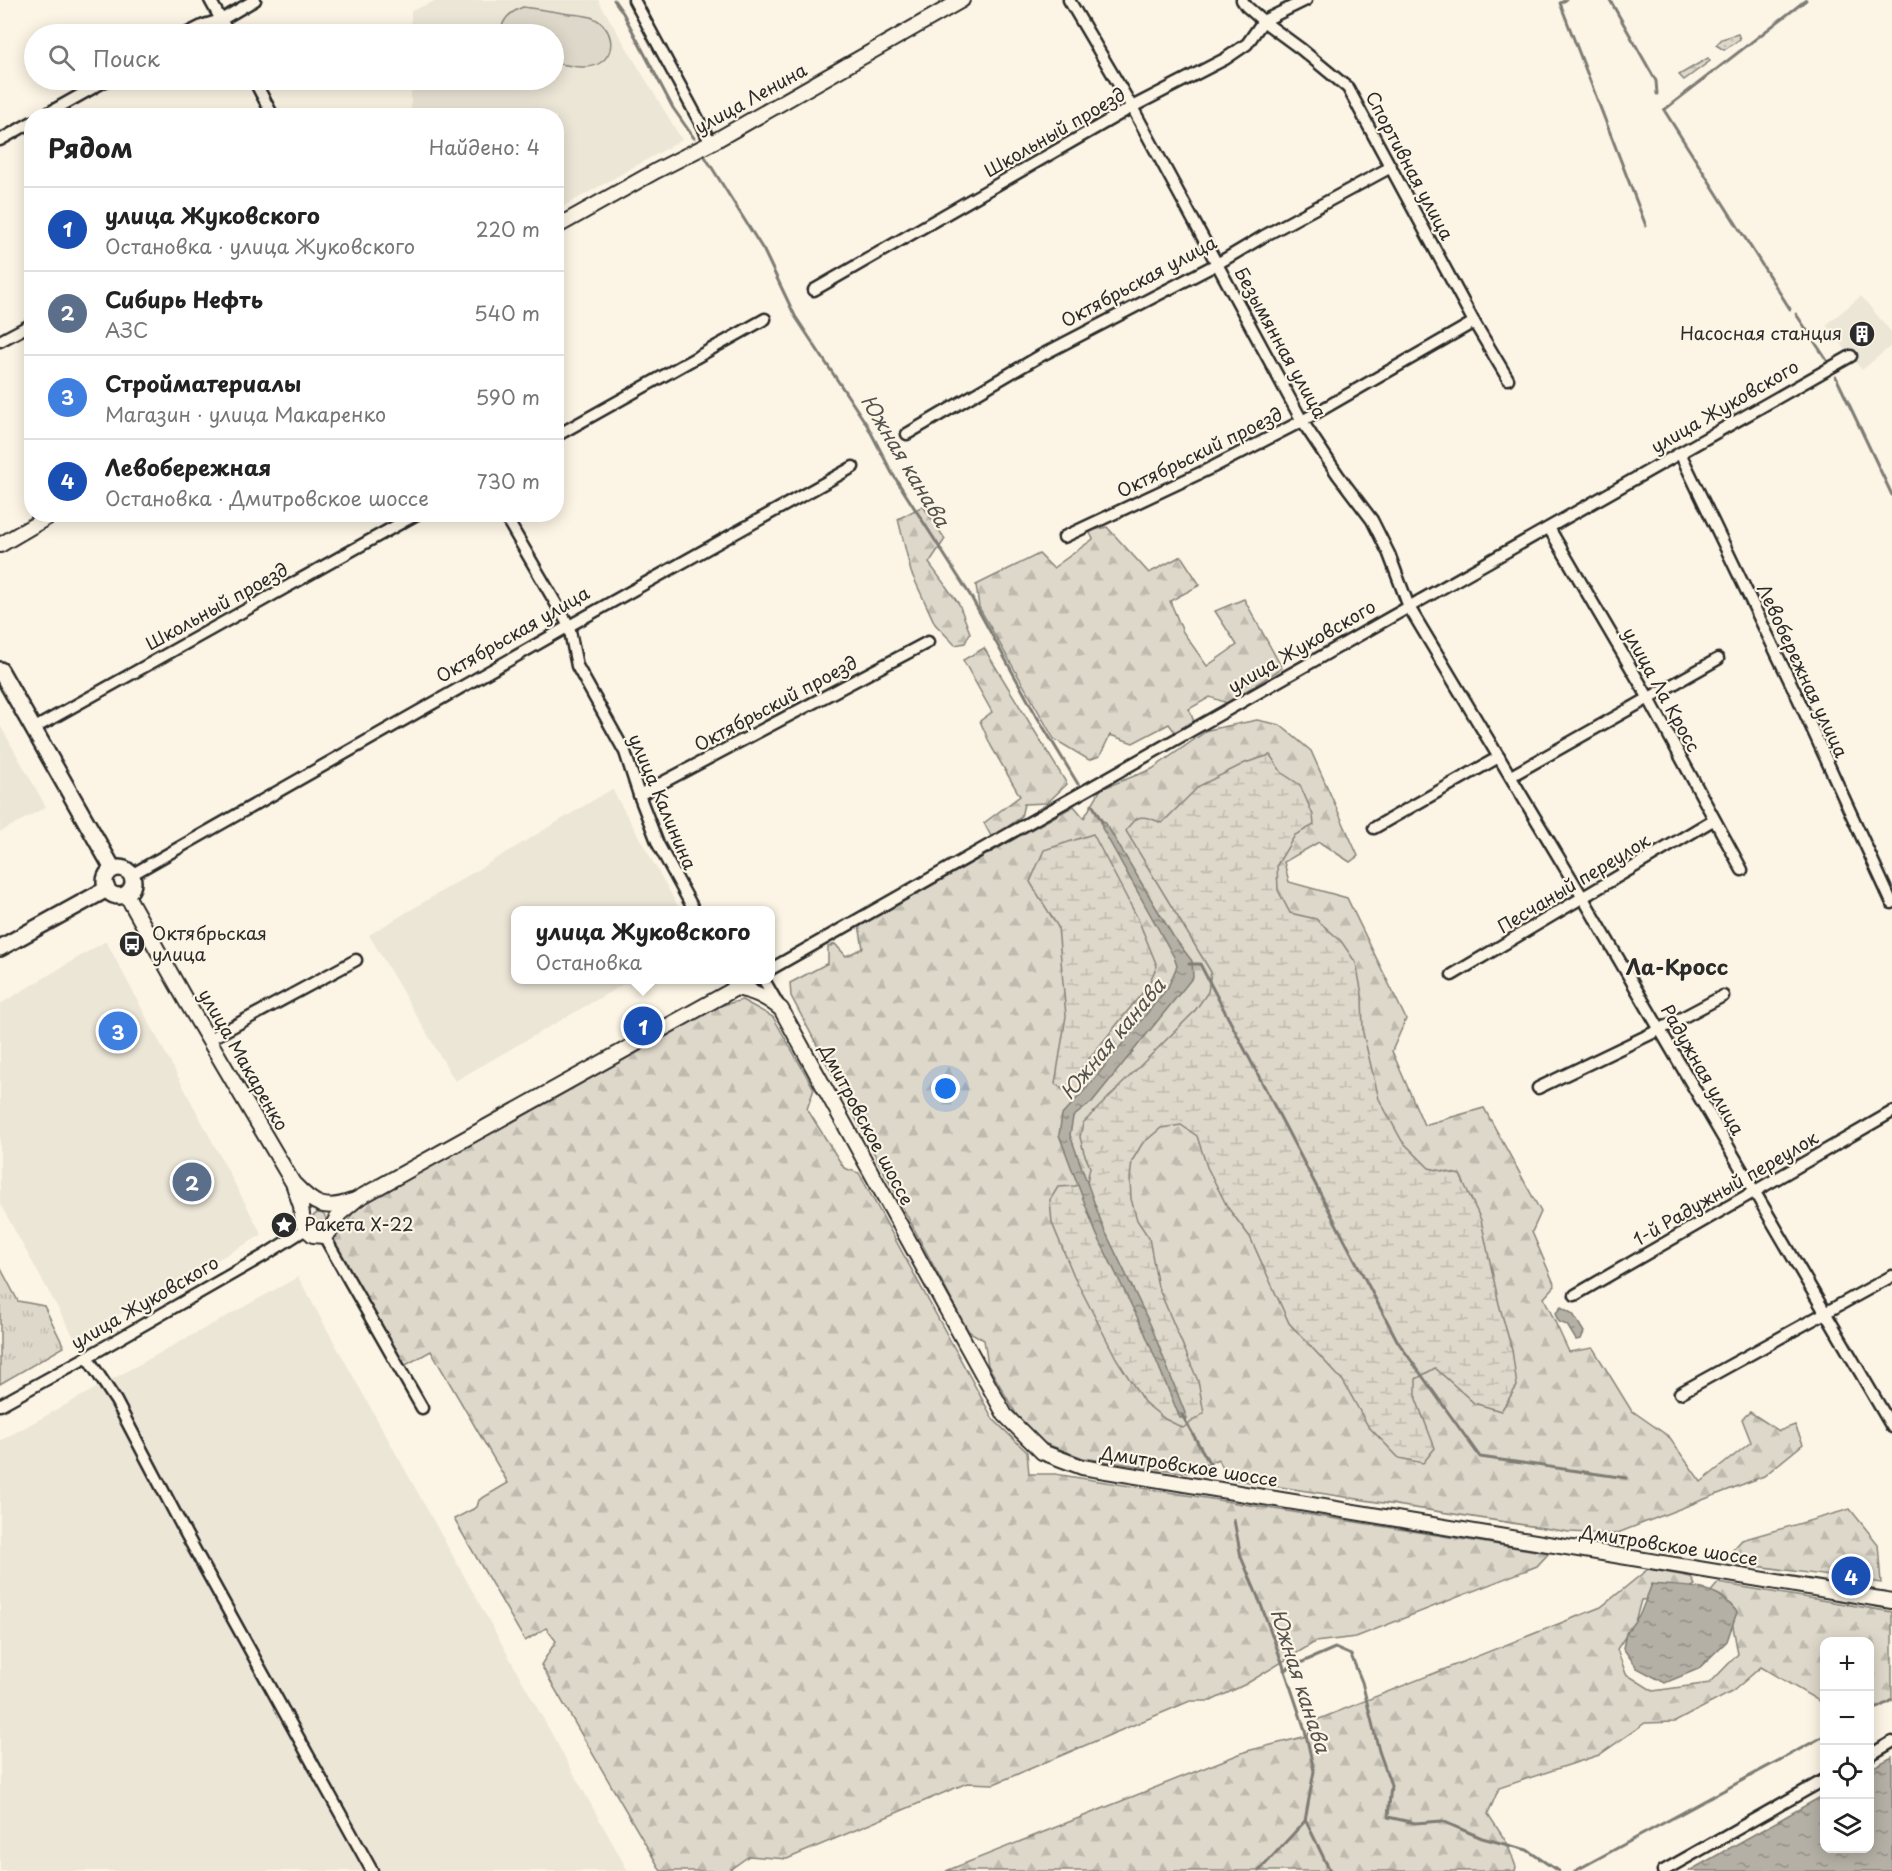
<!DOCTYPE html>
<html lang="ru">
<meta charset="utf-8">
<style>
:root{--surface:#fff;--page:#f6f6f6;--text:#222;--muted:#767676;--line:#e0e0e0;--accent:#0b8043}
body{margin:0;font-family:"Playpen Sans",sans-serif;background:var(--page);color:var(--text)}
.controls{position:absolute;right:18px;bottom:18px;display:grid;overflow:hidden;border-radius:12px;box-shadow:0 3px 15px #0003}
.controls button{width:54px;height:54px;display:grid;place-items:center;padding:0;border:0;border-bottom:2px solid var(--line);background:var(--surface);color:var(--text);font:30px sans-serif}
.you{position:absolute;left:946px;top:1089px;width:21px;height:21px;margin:-15px;border:4px solid #fff;border-radius:50%;background:#1a73e8;box-shadow:0 0 0 9px #1a73e833}
.badge{display:grid;place-items:center;width:39px;height:39px;border-radius:50%;background:var(--accent);color:#fff;font-size:20px;font-weight:700}
.pin{position:absolute;translate:-50% -50%;border:3px solid #fff;box-shadow:0 2px 6px #0006}
.popup{position:absolute;left:511px;top:906px;width:264px;height:78px;box-sizing:border-box;display:grid;place-content:center;border-radius:12px;background:var(--surface);filter:drop-shadow(0 2px 4px #0005);font-size:20px;white-space:nowrap;color:var(--muted)}
.popup b{font-size:22px;color:var(--text)}
.popup::after{content:'';position:absolute;left:50%;top:100%;margin-left:-12px;border:12px solid transparent;border-top-color:var(--surface)}
.list{margin:0;padding:0;list-style:none}
h2{display:flex;justify-content:space-between;align-items:center;height:78px;margin:0;padding:0 24px;font-size:26px}
h2 small{font-size:20px;font-weight:400;color:var(--muted)}
.list li{display:grid;grid-template-columns:39px 1fr auto;gap:18px;align-items:center;box-sizing:border-box;height:84px;padding:0 24px;border-top:2px solid var(--line)}
.list b{display:block;font-size:22px;white-space:nowrap}
.list p{margin:0;font-size:20px;white-space:nowrap;color:var(--muted)}
.list em{font-size:20px;font-style:normal;color:var(--muted)}
.icon{flex:none;width:33px;height:33px;fill:none;stroke:currentColor;stroke-width:2;stroke-linecap:round;stroke-linejoin:round}
.map{position:relative;flex:none;width:1892px;height:1871px;overflow:hidden}
.search{position:absolute;background:var(--surface);box-shadow:0 3px 15px #0003;left:24px;top:24px;width:540px;height:66px;display:flex;align-items:center;gap:15px;box-sizing:border-box;padding:0 21px;border-radius:33px;color:var(--muted);font-size:22px}
.panel{position:absolute;background:var(--surface);box-shadow:0 3px 15px #0003;left:24px;top:108px;width:540px;height:414px;border-radius:24px}
.map>svg:first-child{display:block}
</style>
<div class="map">
<svg width="1892" height="1871" viewBox="0 0 1892 1871">
<defs>
<pattern id="grass-dots" width="8" height="8" patternUnits="userSpaceOnUse" patternTransform="scale(1.5)"><rect width="8" height="8" fill="#ded8ca"/><path d="M2 2h.1M6 6h.1" fill="none" stroke="#bfbaae" stroke-width="1.8" stroke-linecap="round"/></pattern>
<pattern id="forest-firs" width="22" height="20" patternUnits="userSpaceOnUse" patternTransform="scale(1.5)"><rect width="22" height="20" fill="#ded8ca"/><path d="M5 1l3.5 6h-7zM16 11l3.5 6h-7z" fill="#bfbaae"/></pattern>
<pattern id="wetland-marsh" width="20" height="14" patternUnits="userSpaceOnUse" patternTransform="scale(1.5)"><rect width="20" height="14" fill="#ded8ca"/><path d="M1 5h8M5 5V1M11 12h8M15 12V8" fill="none" stroke="#bfbaae"/></pattern>
<pattern id="park-tufts" width="24" height="20" patternUnits="userSpaceOnUse" patternTransform="scale(1.5)"><rect width="24" height="20" fill="#ded8ca"/><path d="M3 7l-1-3M5 7V3M7 7l1-3M15 17l-1-3M17 17v-4M19 17l1-3" fill="none" stroke="#bfbaae"/></pattern>
<pattern id="water-ripples" width="26" height="14" patternUnits="userSpaceOnUse" patternTransform="scale(1.5)"><rect width="26" height="14" fill="#b4b0a5"/><path d="M2 4q2-2 4 0t4 0M15 11q2-2 4 0t4 0" fill="none" stroke="#938f87"/></pattern>
</defs>
<rect width="100%" height="100%" fill="#fcf5e5"/>
<filter id="ink" filterUnits="userSpaceOnUse"><feTurbulence type="fractalNoise" baseFrequency=".0167" numOctaves="2"/><feDisplacementMap in="SourceGraphic" scale="12" xChannelSelector="R" yChannelSelector="G"/><feConvolveMatrix kernelMatrix="1 2 1 2 8 2 1 2 1" color-interpolation-filters="sRGB"/></filter>
<g filter="url(#ink)">
<g fill="#ece6d7">
<path d="M438,0H598L682,140L557,210L556,116H411V80H554V34H411V11Z"/>
<path d="M1861,296L1892,333V345L1862,370L1826,325Z"/>
<path d="M0,725L46,807L0,832Z"/>
<path d="M612,789L680,910H516V980H631L455,1081L369,935Z"/>
<path d="M106,941L262,1235L75,1339L0,1204V1004Z"/>
<path d="M298,1277L628,1871H0V1441Z"/>
</g>
<g fill="url(#grass-dots)" stroke="#84827a" stroke-width="1.5">
<path d="M1738,34L1740,39L1724,50L1716,45L1722,39Z"/>
<circle cx="319" cy="1220" r="7"/>
</g>
<g fill="url(#forest-firs)" stroke="#84827a" stroke-width="1.5">
<path d="M1708,58L1710,61L1684,80L1679,75Z"/>
<path d="M923,506L945,539L929,563L959,604L970,633L965,643L955,645L935,624L911,572L898,519Z"/>
<path d="M1107,527L1149,573L1181,556L1200,585L1170,601L1183,632L1207,666L1237,645L1215,611L1244,599L1282,668L1227,703L1210,697L1189,709L1196,727L1178,736L1169,724L1133,743L1110,735L1100,756L1089,760L1054,739L979,607L976,585L1039,554L1053,568L1093,539L1089,531Z"/>
<path d="M984,648L1067,784L1047,803L1024,804L1021,817L992,838L984,823L1020,796L991,746L980,721L992,712L963,660Z"/>
<path d="M1257,720L1280,725L1311,751L1358,856L1350,862L1319,842L1284,862L1289,882L1347,898L1406,1019L1392,1051L1424,1125L1484,1108L1541,1212L1532,1232L1555,1286L1544,1298L1569,1352L1593,1348L1631,1410L1668,1436L1701,1482L1751,1442L1742,1419L1750,1412L1779,1431L1795,1425L1803,1444L1764,1476L1615,1534L1569,1532L1230,1479L1218,1459L1188,1473L1083,1458L1044,1443L1018,1417L988,1365L984,1340L968,1331L791,996L790,983L828,963V947L835,944L846,956L863,948L859,925L1074,806L1084,818L1101,789L1152,769L1208,730Z"/>
<path d="M742,1000L773,1017L814,1089L807,1109L844,1168L859,1173L993,1419L1027,1452L1029,1474H1055L1549,1553L1537,1566L1356,1637L1315,1642L1246,1684L1211,1701H1190L994,1784L967,1783L787,1859L749,1856L728,1871H661L541,1665L556,1641L546,1628L525,1641L454,1519L477,1507L479,1500L508,1483L431,1351L404,1366L330,1240L347,1223L356,1207L719,1006Z"/>
<path d="M1850,1509L1878,1544L1881,1583L1735,1563L1728,1555L1742,1540Z"/>
<path d="M1648,1569L1691,1577L1695,1585L1675,1597L1641,1600L1635,1622L1617,1649L1626,1674L1653,1691L1710,1683L1738,1654L1729,1604L1709,1594L1718,1583L1892,1612V1700L1870,1712V1642H1824V1704L1761,1667L1732,1692L1675,1722L1645,1723L1599,1755L1499,1788L1488,1814L1507,1843L1516,1867L1515,1871H946L1247,1751L1307,1736L1314,1721L1601,1607Z"/>
</g>
<g fill="url(#wetland-marsh)" stroke="#84827a" stroke-width="1.5">
<path d="M1270,755L1282,773L1300,785L1313,815L1314,825L1295,835L1277,865L1278,890L1290,913L1316,919L1341,941L1356,963L1362,994L1363,1033L1379,1099L1402,1141L1429,1168L1460,1175L1481,1220L1499,1304L1512,1350L1517,1386L1501,1411L1474,1403L1435,1368L1416,1379V1399L1435,1448L1423,1463L1399,1458L1368,1426L1343,1381L1289,1323L1250,1237L1228,1208L1207,1167L1197,1136L1181,1125L1161,1128L1142,1144L1132,1161L1130,1179L1131,1199L1137,1220L1149,1238L1158,1287L1198,1381L1204,1413L1183,1428L1165,1419L1144,1402L1116,1358L1074,1276L1052,1223L1050,1200L1058,1187L1075,1186L1087,1182L1090,1167L1084,1153L1080,1137L1083,1123L1194,1012L1208,992L1211,972L1126,831C1136,813 1144,815 1162,823L1199,786L1245,763Z"/>
<path d="M1093,834L1138,919L1157,966L1147,987L1064,1090L1055,1084L1066,1016L1058,927L1030,882L1044,850Z"/>
</g>
<path fill="url(#park-tufts)" stroke="#84827a" stroke-width="1.5" d="M0,1267L18,1301L44,1306L64,1347L0,1384Z"/>
<path fill="#ded8ca" stroke="#84827a" stroke-width="1.5" d="M523,7C539,9 555,12 570,14C578,15 586,15 593,18C612,26 618,51 600,63C588,71 567,65 554,63V34H501C501,20 510,12 523,7Z"/>
<g fill="url(#water-ripples)" stroke="#7d7b74" stroke-width="1.5">
<path d="M1101,820L1105,822L1173,936L1192,961L1193,977L1092,1102L1073,1117L1070,1135L1103,1227L1151,1326L1187,1418H1180L1144,1331L1096,1233L1059,1135L1062,1115L1091,1083L1168,987L1177,966L1174,957L1102,828Z"/>
<path d="M1561,1307L1573,1314L1584,1332L1581,1339L1576,1340L1567,1325L1559,1322L1555,1314Z"/>
<path d="M1652,1584C1674,1587 1698,1584 1719,1595C1726,1599 1732,1606 1737,1612L1727,1641L1698,1669L1665,1683L1637,1668L1623,1648L1626,1633L1640,1614Z"/>
<path d="M1892,1757V1871H1689L1824,1795V1848H1870V1769Z"/>
</g>
<g fill="none" stroke-linecap="round" stroke-linejoin="round">
<g stroke="#7d7b74" stroke-width="3">
<path d="M614,0L623,13L673,108L694,138"/>
<path d="M1566,0L1560,3L1646,226"/>
<path d="M1610,0L1656,81L1657,94"/>
<path d="M704,155L764,251L795,316L867,425L892,473L970,595L1036,715L1078,784"/>
<path d="M1790,309L1664,110L1806,0"/>
<path d="M1796,314L1830,365"/>
<path d="M1836,377L1892,495"/>
<path d="M1092,804L1102,822"/>
<path d="M1189,964H1200L1398,1342L1480,1457L1626,1478"/>
<path d="M1182,1415L1211,1466"/>
<path d="M1234,1520L1241,1557L1260,1602L1282,1662L1305,1730L1314,1771L1305,1821L1259,1871"/>
<path d="M1284,1670L1335,1648L1351,1655L1362,1682L1379,1751L1391,1785L1388,1817L1415,1823L1442,1821L1482,1838L1527,1850L1558,1871"/>
<path d="M1870,1712L1892,1700"/>
<path d="M1306,1821L1330,1871"/>
<path d="M1575,1871L1824,1736"/>
</g>
<defs>
<g id="minor">
<path d="M210,0L229,34"/>
<path d="M634,0L711,143"/>
<path d="M1069,0L1132,107L1302,421L1338,475L1372,520L1389,554L1409,607L1583,898L1892,1427"/>
<path d="M1242,0L1246,6L1263,21L1301,49L1348,88L1474,322L1508,379"/>
<path d="M186,34L204,25L221,20L255,0"/>
<path d="M254,80L273,116"/>
<path d="M43,116L107,80"/>
<path d="M0,140L32,122"/>
<path d="M814,290L1132,107L1225,59L1247,44L1263,21L1306,0"/>
<path d="M0,341L32,324"/>
<path d="M907,434L1040,356L1217,264L1264,236L1391,167"/>
<path d="M556,436L765,319"/>
<path d="M1680,453L1798,698L1892,903"/>
<path d="M504,514L569,626L577,666L625,752L639,795L658,844L694,910"/>
<path d="M1549,528L1648,697L1742,870"/>
<path d="M1064,537L1213,467L1302,421L1474,322"/>
<path d="M33,729L417,514"/>
<path d="M1511,776L1718,659"/>
<path d="M639,795L928,642"/>
<path d="M1374,828L1499,757"/>
<path d="M131,875L569,626L853,467"/>
<path d="M771,969L1851,356"/>
<path d="M1452,975L1713,820"/>
<path d="M731,980L736,988L752,980"/>
<path d="M764,980L779,1006"/>
<path d="M208,1040L356,960"/>
<path d="M1538,1088L1659,1030L1723,996"/>
<path d="M324,1236L422,1408"/>
<path d="M1575,1295L1892,1112"/>
<path d="M87,1357L116,1401L186,1534L372,1871"/>
<path d="M1680,1393L1892,1276"/>
<path d="M0,1405L87,1357L265,1255L306,1229"/>
<path d="M1870,1755L1892,1742"/>
<path d="M1663,1871L1824,1780"/>
</g>
<g id="tertiary">
<path d="M556,227L656,171L711,143L962,0"/>
<path d="M0,545L53,514"/>
<path d="M126,894L186,1001L293,1183L301,1206L303,1224L306,1229L313,1235L324,1236L330,1231L339,1214L357,1199L736,988C754,991 766,997 781,1009L1005,1415L1042,1452L1082,1467L1892,1601"/>
<path d="M295,1185C314,1205 325,1211 352,1201"/>
</g>
<g id="secondary">
<path d="M0,670L113,869"/>
<circle cx="119" cy="882" r="14"/>
<path d="M0,948L107,889"/>
</g>
</defs>
<use href="#minor" stroke="#2b2b2b" stroke-width="15"/>
<use href="#tertiary" stroke="#2b2b2b" stroke-width="18"/>
<use href="#secondary" stroke="#2b2b2b" stroke-width="20"/>
<use href="#minor" stroke="#fcf5e5" stroke-width="10"/>
<use href="#tertiary" stroke="#fcf5e5" stroke-width="14"/>
<use href="#secondary" stroke="#fcf5e5" stroke-width="15"/>
</g>
</g>
<defs>
<symbol id="building-disc" viewBox="-11 -11 22 22"><circle r="9.5" fill="#2b2b2b" stroke="#fcf5e5"/><path d="M-4-6H4V6H1V3H-1V6H-4ZM-2.5-4.3h1.7v1.8h-1.7ZM.8-4.3h1.7v1.8H.8ZM-2.5-1h1.7V.8h-1.7ZM.8-1h1.7V.8H.8Z" fill="#fff"/></symbol>
<symbol id="bus-disc" viewBox="-11 -11 22 22"><circle r="9.5" fill="#2b2b2b" stroke="#fcf5e5"/><path d="M-5-6H5V4H4V6H2V4H-2V6H-4V4H-5ZM-3.5-4V0h7V-4ZM-3.5 1.2v1.5H-2V1.2ZM2 1.2v1.5H3.5V1.2Z" fill="#fff"/></symbol>
<symbol id="sight-disc" viewBox="-11 -11 22 22"><circle r="9.5" fill="#2b2b2b" stroke="#fcf5e5"/><path d="M0-6L1.8-2.2L6-1.7L2.9 1.2L3.7 5.4L0 3.3L-3.7 5.4L-2.9 1.2L-6-1.7L-1.8-2.2Z" fill="#fff"/></symbol>
</defs>
<g fill-rule="evenodd">
<use href="#building-disc" x="1847" y="319" width="30" height="30"/>
<use href="#bus-disc" x="117" y="929" width="30" height="30"/>
<use href="#sight-disc" x="269" y="1210" width="30" height="30"/>
</g>
<g text-anchor="middle" stroke-width="4.5" stroke-linejoin="round" paint-order="stroke">
<g font-size="18" fill="#2b2b2b" stroke="#fcf5e5">
<text transform="translate(751 99) rotate(-29)" y="6">улица Ленина</text>
<text transform="translate(1055 133) rotate(-30)" y="6">Школьный проезд</text>
<text transform="translate(1409 166) rotate(62)" y="6">Спортивная улица</text>
<text transform="translate(1139 282) rotate(-28)" y="6">Октябрьская улица</text>
<text transform="translate(1280 343) rotate(61)" y="6">Безымянная улица</text>
<text transform="translate(1725 407) rotate(-30)" y="6">улица Жуковского</text>
<text transform="translate(1200 453) rotate(-26)" y="6">Октябрьский проезд</text>
<text transform="translate(217 607) rotate(-29)" y="6">Школьный проезд</text>
<text transform="translate(513 635) rotate(-30)" y="6">Октябрьская улица</text>
<text transform="translate(1302 647) rotate(-30)" y="6">улица Жуковского</text>
<text transform="translate(1802 671) rotate(65)" y="6">Левобережная улица</text>
<text transform="translate(1661 690) rotate(61)" y="6">улица Ла Кросс</text>
<text transform="translate(776 704) rotate(-28)" y="6">Октябрьский проезд</text>
<text transform="translate(662 802) rotate(67)" y="6">улица Калинина</text>
<text transform="translate(1574 884) rotate(-31)" y="6">Песчаный переулок</text>
<text transform="translate(243 1060) rotate(60)" y="6">улица Макаренко</text>
<text transform="translate(1702 1070) rotate(60)" y="6">Радужная улица</text>
<text transform="translate(866 1125) rotate(62)" y="6">Дмитровское шоссе</text>
<text transform="translate(1726 1189) rotate(-30)" y="6">1-й Радужный переулок</text>
<text transform="translate(145 1303) rotate(-30)" y="6">улица Жуковского</text>
<text transform="translate(1189 1467) rotate(9)" y="6">Дмитровское шоссе</text>
<text transform="translate(1669 1546) rotate(9)" y="6">Дмитровское шоссе</text>
</g>
<g font-size="18" fill="#2b2b2b" stroke="#fcf5e5" text-anchor="start">
<text x="1842" y="340" text-anchor="end">Насосная станция</text>
<text x="152" y="940">Октябрьская<tspan x="152" dy="21">улица</tspan></text>
<text x="304" y="1231">Ракета Х-22</text>
</g>
<g font-size="20" font-style="italic" fill="#545350" stroke="#fcf5e5">
<text transform="translate(905 461) rotate(59)" y="7">Южная канава</text>
<text transform="translate(1113 1039) rotate(-50)" y="7">Южная канава</text>
<text transform="translate(1300 1681) rotate(72)" y="7">Южная канава</text>
</g>
<g font-size="21" font-weight="bold" fill="#2b2b2b" stroke="#fcf5e5">
<text x="1677" y="975">Ла-Кросс</text>
</g>
</g>
</svg>
<div class="controls">
<button>+</button>
<button>−</button>
<button><svg class="icon" aria-label="locate" viewBox="0 0 24 24"><circle cx="12" cy="12" r="6"/><path d="M12 2v4M12 18v4M2 12h4M18 12h4"/></svg></button>
<button><svg class="icon" aria-label="layers" viewBox="0 0 24 24"><path d="M12 4l9 5-9 5-9-5zM3 14l9 5 9-5"/></svg></button>
</div>
<div class="you"></div>
<div class="pin badge" style="left:643px;top:1026px;background:#1a4fb4">1</div>
<div class="popup"><b>улица Жуковского</b>Остановка</div>
<div class="pin badge" style="left:192px;top:1182px;background:#5c6f8a">2</div>
<div class="pin badge" style="left:118px;top:1031px;background:#3f7fe0">3</div>
<div class="pin badge" style="left:1851px;top:1576px;background:#1a4fb4">4</div>
<div class="search"><svg class="icon" aria-label="search" viewBox="0 0 24 24"><circle cx="10" cy="10" r="6"/><path d="M15 15l6 6"/></svg>Поиск</div>
<section class="panel">
<h2>Рядом<small>Найдено: 4</small></h2>
<ul class="list">
<li><span class="badge" style="background:#1a4fb4">1</span><div><b>улица Жуковского</b><p>Остановка · улица Жуковского</p></div><em>220 m</em></li>
<li><span class="badge" style="background:#5c6f8a">2</span><div><b>Сибирь Нефть</b><p>АЗС</p></div><em>540 m</em></li>
<li><span class="badge" style="background:#3f7fe0">3</span><div><b>Стройматериалы</b><p>Магазин · улица Макаренко</p></div><em>590 m</em></li>
<li><span class="badge" style="background:#1a4fb4">4</span><div><b>Левобережная</b><p>Остановка · Дмитровское шоссе</p></div><em>730 m</em></li>
</ul>
</section>
</div>
